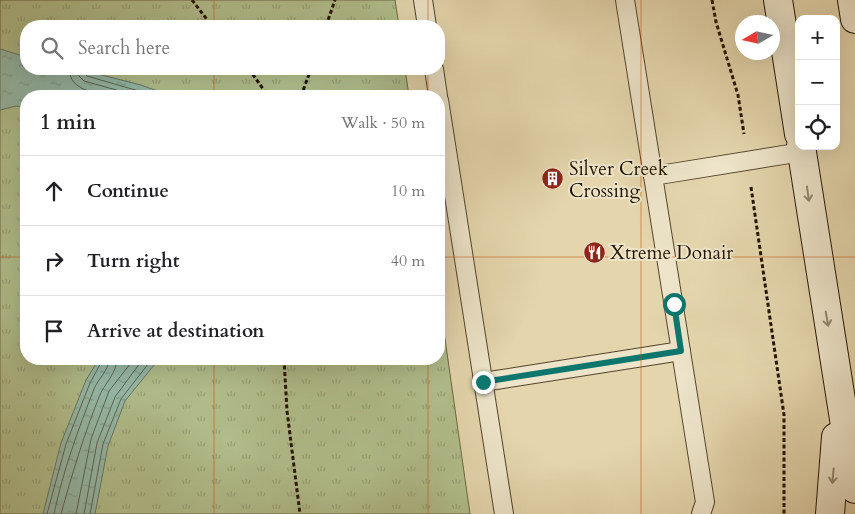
<!DOCTYPE html>
<meta charset="utf-8">
<style>
:root{--surface:#fff;--page:#f6f6f6;--text:#202124;--muted:#757577;--line:#e0e0e0}
body{margin:0;font-family:Cardo,serif;background:var(--page);color:var(--text)}
.controls{position:absolute;right:15px;top:15px;display:grid;overflow:hidden;border-radius:10px;box-shadow:0 5px 20px #0002}
.controls button{width:45px;height:45px;display:grid;place-items:center;padding:0;border:0;border-bottom:1px solid var(--line);background:var(--surface);color:var(--text);font:25px sans-serif}
.compass{position:absolute;left:735px;top:15px;width:45px;height:45px;border-radius:50%;background:var(--surface);box-shadow:0 5px 20px #0002;rotate:261deg}
.stop{position:absolute;width:15px;height:15px;margin:-11px;border:4px solid #0f766e;border-radius:50%;background:#fff}
.stop.end{background:#0f766e;border-color:#fff;box-shadow:0 1px 5px #0008}
.list{margin:0;padding:0;list-style:none}
h2{display:flex;justify-content:space-between;align-items:center;height:65px;margin:0;padding:0 20px;font-size:21px}
h2 small{font-size:16px;font-weight:400;color:var(--muted)}
.list li{display:grid;grid-template-columns:32px 1fr auto;gap:15px;align-items:center;box-sizing:border-box;height:70px;padding:0 20px;border-top:1px solid var(--line)}
.list b{display:block;font-size:19px;white-space:nowrap}
.list em{font-size:16px;font-style:normal;color:var(--muted)}
.icon{flex:none;width:28px;height:28px;fill:none;stroke:currentColor;stroke-width:2;stroke-linecap:round;stroke-linejoin:round}
.map{position:relative;flex:none;width:855px;height:514px;overflow:hidden}
.search{position:absolute;background:var(--surface);box-shadow:0 5px 20px #0002;left:20px;top:20px;width:425px;height:55px;display:flex;align-items:center;gap:12px;box-sizing:border-box;padding:0 18px;border-radius:20px;color:var(--muted);font-size:19px}
.panel{position:absolute;background:var(--surface);box-shadow:0 5px 20px #0002;left:20px;top:90px;width:425px;height:275px;border-radius:20px}
.map>svg:first-child{display:block}
</style>
<div class="map">
<svg width="855" height="514" viewBox="0 0 855 514">
<defs>
<pattern id="park-tufts" width="24" height="20" patternUnits="userSpaceOnUse" patternTransform="scale(1.25)"><rect width="24" height="20" fill="#b1be8c"/><path d="M3 7l-1-3M5 7V3M7 7l1-3M15 17l-1-3M17 17v-4M19 17l1-3" fill="none" stroke="#98a277"/></pattern>
<pattern id="water-ripples" width="26" height="14" patternUnits="userSpaceOnUse" patternTransform="scale(1.25)"><rect width="26" height="14" fill="#95b9a8"/><path d="M2 4q2-2 4 0t4 0M15 11q2-2 4 0t4 0" fill="none" stroke="#809e8f"/></pattern>
</defs>
<rect width="100%" height="100%" fill="#e4d5ac"/>
<filter id="stains"><feTurbulence type="fractalNoise" baseFrequency=".004" numOctaves="4"/><feColorMatrix values="0 0 0 0 .2 0 0 0 0 .09 0 0 0 0 .02 0 0 0 .5 -.17"/></filter>
<radialGradient id="worn" r=".72"><stop offset=".6" stop-color="#630" stop-opacity="0"/><stop offset="1" stop-color="#630" stop-opacity=".3"/></radialGradient>
<path fill="url(#park-tufts)" stroke="#6a6946" d="M0,0H395L399,26H26V69H405L409,96H26V359H439V297L470,514H0Z"/>
<g fill="url(#water-ripples)" stroke="#677765">
<path d="M0,49L26,57V69H78L141,85L171,96H26V107L16,106L0,110Z"/>
<path d="M99,359H159L125,401L108,446L95,514H43L61,443L86,380Z"/>
</g>
<g fill="none" stroke-linecap="round" stroke-linejoin="round">
<g stroke="#5c6654" stroke-width="1">
<path d="M69,69C70,91 94,92 110,96"/>
<path d="M77,69L79,76L84,81L138,96"/>
<path d="M83,69L87,76L156,96"/>
<path d="M47,514L66,444L90,383L103,359"/>
<path d="M54,514C63,471 78,430 94,389C98,379 109,370 109,359"/>
<path d="M61,514C72,474 84,435 99,397C104,384 117,373 117,359"/>
<path d="M76,514L91,439L109,391L134,359"/>
<path d="M84,514L97,443L115,397L143,359"/>
<path d="M90,514L103,444L121,399L152,359"/>
</g>
<defs>
<g id="service">
<path d="M423,0L427,26"/>
<path d="M625,0L705,502L701,514"/>
<path d="M434,69L438,96"/>
<path d="M439,100L504,514"/>
<path d="M653,176L802,152"/>
<path d="M483,382L681,351"/>
</g>
<g id="secondary">
<path d="M778,0L799,134"/>
<path d="M852,0L855,19"/>
<path d="M801,146L855,489"/>
<path d="M830,514L836,437"/>
</g>
</defs>
<use href="#service" stroke="#53442b" stroke-width="20"/>
<use href="#secondary" stroke="#231400" stroke-width="30"/>
<g stroke="#231400" stroke-width="3" stroke-dasharray="4 2.5" stroke-linecap="butt">
<path d="M192,0L212,26"/>
<path d="M712,0L716,22L738,95L744,134"/>
<path d="M326,26L335,0"/>
<path d="M249,69L268,96"/>
<path d="M301,96L311,69"/>
<path d="M751,187L784,415V514"/>
<path d="M284,359L287,411L300,514"/>
</g>
<use href="#service" stroke="#ede4c9" stroke-width="18"/>
<use href="#secondary" stroke="#ede4c9" stroke-width="28"/>
</g>
<defs><path id="oneway-shaft" d="M-6 0H5M1.5-3L5.5 0L1.5 3" fill="none" stroke-width="1.6" stroke-linecap="round" stroke-linejoin="round" transform="scale(1.25)"/></defs>
<g stroke="#92866f">
<use href="#oneway-shaft" transform="translate(808 194) rotate(82)"/>
<use href="#oneway-shaft" transform="translate(827 319) rotate(80)"/>
<use href="#oneway-shaft" transform="translate(833 476) rotate(95)"/>
</g>
<g fill="none" stroke-linecap="round" stroke-linejoin="round">
<path stroke="#0f766e" stroke-width="6" d="M483,382L681,351L674,304"/>
</g>
<path fill="none" stroke="#ca4f0a" stroke-width="1" stroke-opacity="0.55" d="M214,0V26M428,0V26M641,0V514M214,69V96M428,69V96M0,257H26M439,257H855M214,359V514M428,359V514"/>
<defs>
<symbol id="building-disc" viewBox="-11 -11 22 22"><circle r="9.5" fill="#8f2418" stroke="#ede4c9"/><path d="M-4-6H4V6H1V3H-1V6H-4ZM-2.5-4.3h1.7v1.8h-1.7ZM.8-4.3h1.7v1.8H.8ZM-2.5-1h1.7V.8h-1.7ZM.8-1h1.7V.8H.8Z" fill="#fff"/></symbol>
<symbol id="restaurant-disc" viewBox="-11 -11 22 22"><circle r="9.5" fill="#8f2418" stroke="#ede4c9"/><path d="M-5-6h1v4h1v-4h1v4h1v-4h1v5L-1.5 .5V6h-2V.5L-5-1ZM5-6V6H3V1.5H1.5Q1.5-4 5-6Z" fill="#fff"/></symbol>
</defs>
<g fill-rule="evenodd">
<use href="#building-disc" x="540" y="166" width="25" height="25"/>
<use href="#restaurant-disc" x="582" y="240" width="25" height="25"/>
</g>
<g text-anchor="middle" stroke-width="4" stroke-linejoin="round" paint-order="stroke">
<g font-size="19" fill="#231400" stroke="#ede4c9" text-anchor="start">
<text x="569" y="175">Silver Creek<tspan x="569" dy="22">Crossing</tspan></text>
<text x="610" y="259">Xtreme Donair</text>
</g>
</g>
<rect width="100%" height="100%" filter="url(#stains)"/>
<rect width="100%" height="100%" fill="url(#worn)"/>
</svg>
<div class="controls">
<button>+</button>
<button>−</button>
<button><svg class="icon" aria-label="locate" viewBox="0 0 24 24"><circle cx="12" cy="12" r="6"/><path d="M12 2v4M12 18v4M2 12h4M18 12h4"/></svg></button>
</div>
<svg class="compass" viewBox="-18 -18 36 36"><path d="M0-13l5 13h-10z" fill="#e53935"/><path d="M0 13l5-13h-10z" fill="#757577"/></svg>
<div class="stop" style="left:674px;top:304px"></div>
<div class="stop end" style="left:483px;top:382px"></div>
<div class="search"><svg class="icon" aria-label="search" viewBox="0 0 24 24"><circle cx="10" cy="10" r="6"/><path d="M15 15l6 6"/></svg>Search here</div>
<section class="panel">
<h2>1 min<small>Walk · 50 m</small></h2>
<ul class="list">
<li><svg class="icon" aria-label="ahead" viewBox="0 0 24 24"><path d="M12 20V5M6 11l6-6 6 6"/></svg><div><b>Continue</b></div><em>10 m</em></li>
<li><svg class="icon" aria-label="right" viewBox="0 0 24 24"><path d="M7 20v-9h11M14 6l5 5-5 5"/></svg><div><b>Turn right</b></div><em>40 m</em></li>
<li><svg class="icon" aria-label="arrive" viewBox="0 0 24 24"><path d="M6 21V4h12l-3 4 3 4H6"/></svg><div><b>Arrive at destination</b></div></li>
</ul>
</section>
</div>
